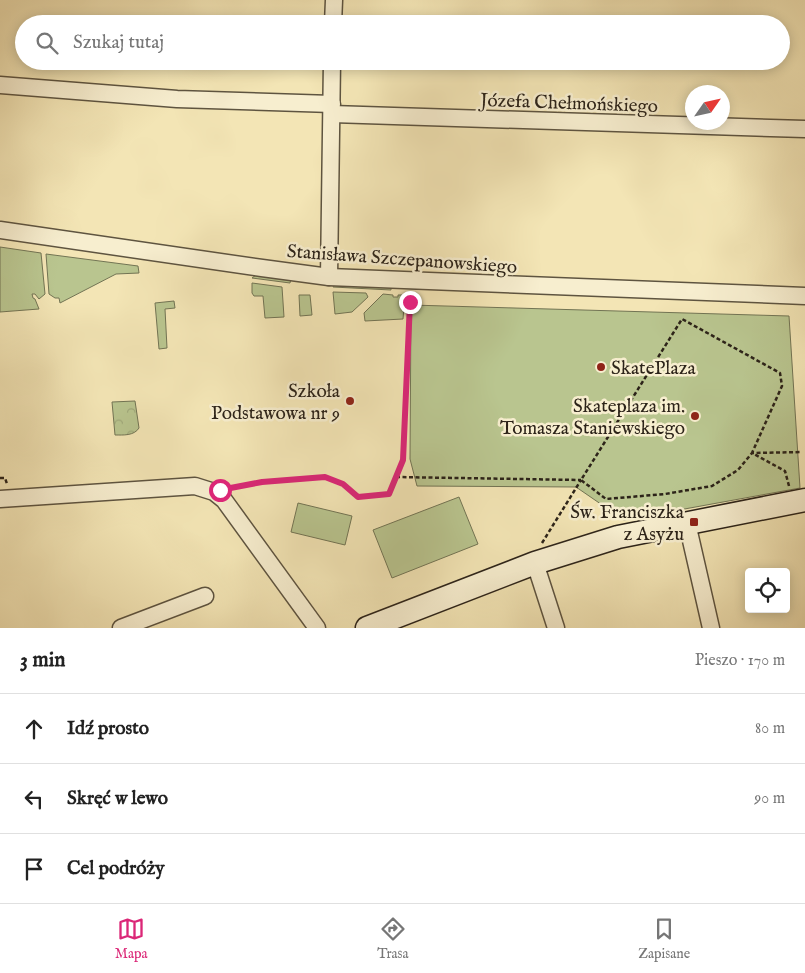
<!DOCTYPE html>
<html lang="pl">
<meta charset="utf-8">
<style>
:root{--surface:#fff;--page:#f2f2f2;--text:#222;--muted:#767676;--line:#e0e0e0;--accent:#db2777}
body{margin:0;font-family:"IM FELL English",serif;background:var(--page);color:var(--text)}
.controls{position:absolute;right:15px;bottom:15px;display:grid;overflow:hidden;border-radius:5px;box-shadow:0 2px 12px #0003}
.controls button{width:45px;height:45px;display:grid;place-items:center;padding:0;border:0;border-bottom:1px solid var(--line);background:var(--surface);color:var(--text);font:25px sans-serif}
.compass{position:absolute;left:685px;top:85px;width:45px;height:45px;border-radius:50%;background:var(--surface);box-shadow:0 2px 12px #0003;rotate:56deg}
.stop{position:absolute;width:15px;height:15px;margin:-11px;border:4px solid #db2777;border-radius:50%;background:#fff}
.stop.end{background:#db2777;border-color:#fff;box-shadow:0 1px 5px #0008}
.list{margin:0;padding:0;list-style:none}
h2{display:flex;justify-content:space-between;align-items:center;height:65px;margin:0;padding:0 20px;font-size:21px}
h2 small{font-size:16px;font-weight:400;color:var(--muted)}
.list li{display:grid;grid-template-columns:32px 1fr auto;gap:15px;align-items:center;box-sizing:border-box;height:70px;padding:0 20px;border-top:1px solid var(--line)}
.list b{display:block;font-size:19px;white-space:nowrap}
.list em{font-size:16px;font-style:normal;color:var(--muted)}
.icon{flex:none;width:28px;height:28px;fill:none;stroke:currentColor;stroke-width:2;stroke-linecap:round;stroke-linejoin:round}
.map{position:relative;flex:none;width:805px;height:628px;overflow:hidden}
.search{position:absolute;background:var(--surface);box-shadow:0 2px 12px #0003;left:15px;right:15px;top:15px;height:55px;display:flex;align-items:center;gap:12px;box-sizing:border-box;padding:0 18px;border-radius:28px;color:var(--muted);font-size:19px}
.sheet{height:275px;background:var(--surface)}
nav{display:flex;justify-content:space-around;align-items:center;box-sizing:border-box;height:70px;border-top:1px solid var(--line);background:var(--surface);font-size:14px;color:var(--muted)}
nav a{display:grid;justify-items:center;gap:2px}
nav .on{color:var(--accent)}
.map>svg:first-child{display:block}
</style>
<div class="map">
<svg width="805" height="628" viewBox="0 0 805 628">
<defs>
<pattern id="park-crowns" width="20" height="18" patternUnits="userSpaceOnUse" patternTransform="scale(1.25)"><rect width="20" height="18" fill="#b9c58f"/><path d="M2 6a3 3 0 1 1 6 0M12 15a3 3 0 1 1 6 0" fill="none" stroke="#9fa97b"/></pattern>
</defs>
<rect width="100%" height="100%" fill="#f3e5b5"/>
<filter id="stains"><feTurbulence type="fractalNoise" baseFrequency=".004" numOctaves="4"/><feColorMatrix values="0 0 0 0 .2 0 0 0 0 .09 0 0 0 0 .02 0 0 0 .5 -.17"/></filter>
<radialGradient id="worn" r=".72"><stop offset=".6" stop-color="#630" stop-opacity="0"/><stop offset="1" stop-color="#630" stop-opacity=".3"/></radialGradient>
<g fill="#b9c58f" stroke="#727454">
<path d="M0,247L41,253L45,294L39,299L35,294H32L33,298L35,299L39,309L0,312Z"/>
<path d="M46,254L138,266L139,273L116,274L60,303L59,298H55L49,294Z"/>
<path d="M256,275L291,279L290,283L252,278Z"/>
<path d="M252,283L282,287L284,317L265,318L263,296H254L252,293Z"/>
<path d="M334,284L391,287V290L333,287Z"/>
<path d="M333,292L366,293L368,297L352,312L335,314Z"/>
<path d="M383,294L393,295V297H398V295H405L403,319L365,321L364,313Z"/>
<path d="M299,295H310L312,315L300,316Z"/>
<path d="M174,301L175,308L165,309L167,348L159,349L155,303Z"/>
<path d="M411,305L789,316L800,488L624,520L576,487L417,486L410,459Z"/>
<path d="M459,497L478,544L392,578L373,530Z"/>
<path d="M298,503L352,516L345,545L291,532Z"/>
</g>
<path fill="url(#park-crowns)" stroke="#727454" d="M135,401L139,428C134,436 123,435 115,435L112,402Z"/>
<g fill="none" stroke-linecap="round" stroke-linejoin="round">
<defs>
<g id="street">
<path d="M333,24L334,0"/>
<path d="M0,85L177,99L332,104"/>
<path d="M332,114L805,129"/>
<path d="M0,230L262,268L329,277L805,296"/>
<path d="M329,277L332,61"/>
<path d="M0,499L195,486L214,492L224,500L317,628"/>
<path d="M687,523L711,628"/>
<path d="M535,563L556,628"/>
<path d="M121,628L205,596"/>
</g>
<path id="secondary" d="M367,628L535,563L618,537L805,500"/>
</defs>
<use href="#street" stroke="#5e5440" stroke-width="19"/>
<use href="#secondary" stroke="#2c2319" stroke-width="25"/>
<g stroke="#2c2319" stroke-width="2.5" stroke-dasharray="4 2.5" stroke-linecap="butt">
<path d="M396,477L581,480"/>
<path d="M0,478H5L7,484"/>
<path d="M789,486L785,471L752,453L782,386L780,373L682,319L581,480L606,499L665,494L712,486L738,470L752,453L802,452"/>
<path d="M232,488L262,482L325,477L343,484L358,497L389,494L403,459L410,303"/>
<path d="M542,543L581,480"/>
</g>
<use href="#street" stroke="#f7eecf" stroke-width="16"/>
<use href="#secondary" stroke="#f7eecf" stroke-width="22"/>
</g>
<g fill="none" stroke-linecap="round" stroke-linejoin="round">
<path stroke="#db2777" stroke-width="6" d="M220,490L262,482L325,477L343,484L358,497L389,494L403,460L410,302"/>
</g>
<g fill="#8f2418" stroke="#f7eecf" stroke-width="2">
<circle cx="601" cy="367" r="5"/>
<circle cx="350" cy="401" r="5"/>
<circle cx="695" cy="416" r="5"/>
<rect x="689" y="517" width="10" height="10" rx="2.5"/>
</g>
<g text-anchor="middle" stroke-width="5" stroke-linejoin="round" paint-order="stroke">
<g font-size="19" fill="#2c2319" stroke="#f7eecf">
<text transform="translate(569 102) rotate(2)" y="7">Józefa Chełmońskiego</text>
<text transform="translate(402 258) rotate(4)" y="7">Stanisława Szczepanowskiego</text>
</g>
<g font-size="19" fill="#2c2319" stroke="#f7eecf" text-anchor="end">
<text x="611" y="374" text-anchor="start">SkatePlaza</text>
<text x="340" y="397">Szkoła<tspan x="340" dy="22">Podstawowa nr 9</tspan></text>
<text x="685" y="412">Skateplaza im.<tspan x="685" dy="22">Tomasza Staniewskiego</tspan></text>
<text x="684" y="518">Św. Franciszka<tspan x="684" dy="22">z Asyżu</tspan></text>
</g>
</g>
<rect width="100%" height="100%" filter="url(#stains)"/>
<rect width="100%" height="100%" fill="url(#worn)"/>
</svg>
<div class="controls">
<button><svg class="icon" aria-label="locate" viewBox="0 0 24 24"><circle cx="12" cy="12" r="6"/><path d="M12 2v4M12 18v4M2 12h4M18 12h4"/></svg></button>
</div>
<svg class="compass" viewBox="-18 -18 36 36"><path d="M0-13l5 13h-10z" fill="#e53935"/><path d="M0 13l5-13h-10z" fill="#767676"/></svg>
<div class="stop" style="left:220px;top:490px"></div>
<div class="stop end" style="left:410px;top:302px"></div>
<div class="search"><svg class="icon" aria-label="search" viewBox="0 0 24 24"><circle cx="10" cy="10" r="6"/><path d="M15 15l6 6"/></svg>Szukaj tutaj</div>
</div>
<section class="sheet">
<h2>3 min<small>Pieszo · 170 m</small></h2>
<ul class="list">
<li><svg class="icon" aria-label="ahead" viewBox="0 0 24 24"><path d="M12 20V5M6 11l6-6 6 6"/></svg><div><b>Idź prosto</b></div><em>80 m</em></li>
<li><svg class="icon" aria-label="left" viewBox="0 0 24 24"><path d="M17 20v-9H6M10 6l-5 5 5 5"/></svg><div><b>Skręć w lewo</b></div><em>90 m</em></li>
<li><svg class="icon" aria-label="arrive" viewBox="0 0 24 24"><path d="M6 21V4h12l-3 4 3 4H6"/></svg><div><b>Cel podróży</b></div></li>
</ul>
</section>
<nav>
<a class="on"><svg class="icon" aria-label="map" viewBox="0 0 24 24"><path d="M3 6l6-2 6 2 6-2v14l-6 2-6-2-6 2zM9 4v14M15 6v14"/></svg>Mapa</a>
<a><svg class="icon" aria-label="directions" viewBox="0 0 24 24"><path d="M12 3l9 9-9 9-9-9zM9 14v-3h6M13 9l2 2-2 2"/></svg>Trasa</a>
<a><svg class="icon" aria-label="saved" viewBox="0 0 24 24"><path d="M7 4h10v16l-5-4-5 4z"/></svg>Zapisane</a>
</nav>
